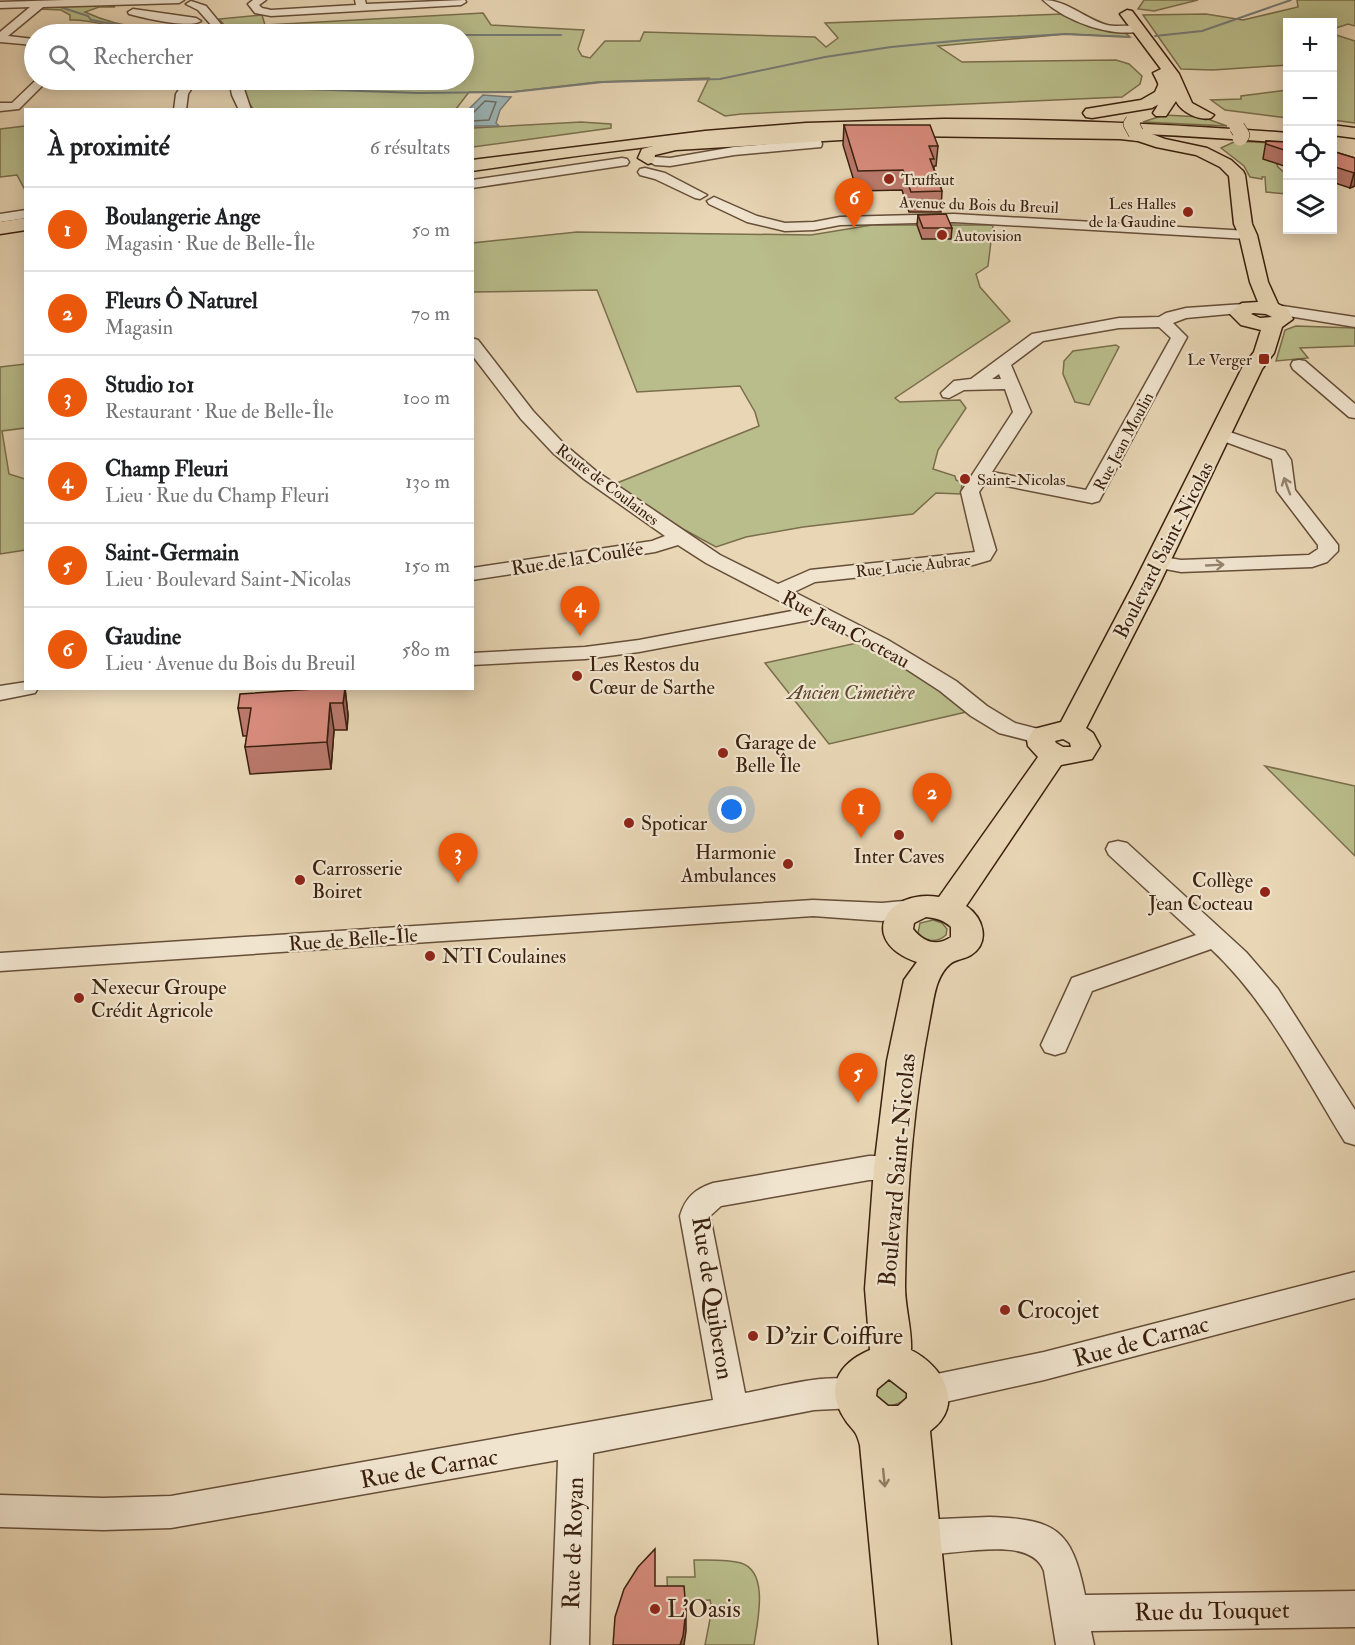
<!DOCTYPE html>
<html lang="fr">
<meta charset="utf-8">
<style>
:root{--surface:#fff;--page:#f6f6f6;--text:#202124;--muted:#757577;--line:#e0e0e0;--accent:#ea580c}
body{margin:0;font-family:"IM FELL Double Pica",serif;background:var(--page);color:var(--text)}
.controls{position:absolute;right:18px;top:18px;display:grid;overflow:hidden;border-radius:0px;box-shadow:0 3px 15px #0003}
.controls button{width:54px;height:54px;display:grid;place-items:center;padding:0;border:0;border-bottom:2px solid var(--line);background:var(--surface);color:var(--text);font:30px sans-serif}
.you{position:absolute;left:732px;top:810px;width:21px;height:21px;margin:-15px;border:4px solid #fff;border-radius:50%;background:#1a73e8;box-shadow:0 0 0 9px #1a73e833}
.badge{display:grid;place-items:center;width:39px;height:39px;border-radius:50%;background:var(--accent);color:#fff;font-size:20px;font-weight:700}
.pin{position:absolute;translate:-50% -50px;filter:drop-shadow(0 2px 3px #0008)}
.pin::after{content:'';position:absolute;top:32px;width:21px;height:18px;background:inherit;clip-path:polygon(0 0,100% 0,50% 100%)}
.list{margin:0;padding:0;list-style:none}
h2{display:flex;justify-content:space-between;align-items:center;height:78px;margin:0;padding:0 24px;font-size:26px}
h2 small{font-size:20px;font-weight:400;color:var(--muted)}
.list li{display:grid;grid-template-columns:39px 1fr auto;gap:18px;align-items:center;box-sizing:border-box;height:84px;padding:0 24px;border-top:2px solid var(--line)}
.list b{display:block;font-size:22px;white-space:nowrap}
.list p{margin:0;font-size:20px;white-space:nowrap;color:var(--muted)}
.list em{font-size:20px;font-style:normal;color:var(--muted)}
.icon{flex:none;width:33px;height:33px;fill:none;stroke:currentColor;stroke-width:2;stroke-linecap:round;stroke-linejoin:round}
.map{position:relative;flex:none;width:1355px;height:1645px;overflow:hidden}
.search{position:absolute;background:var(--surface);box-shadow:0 3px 15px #0003;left:24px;top:24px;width:450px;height:66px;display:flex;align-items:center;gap:15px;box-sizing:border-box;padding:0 21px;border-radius:33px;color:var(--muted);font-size:22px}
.panel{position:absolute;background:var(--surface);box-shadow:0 3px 15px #0003;left:24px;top:108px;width:450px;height:582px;border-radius:0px}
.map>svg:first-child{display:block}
</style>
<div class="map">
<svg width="1355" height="1645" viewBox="0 0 1355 1645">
<rect width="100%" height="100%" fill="#e8d6b5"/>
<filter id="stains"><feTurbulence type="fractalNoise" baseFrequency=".00333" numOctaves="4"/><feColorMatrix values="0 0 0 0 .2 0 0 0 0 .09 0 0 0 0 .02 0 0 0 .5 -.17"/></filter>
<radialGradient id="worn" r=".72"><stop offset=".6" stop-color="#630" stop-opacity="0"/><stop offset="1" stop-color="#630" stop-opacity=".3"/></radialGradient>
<g fill="#b9bd8b" stroke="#7a6e4c" stroke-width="1.5">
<path d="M1144,0H1198L1154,11L1138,9Z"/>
<path d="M1297,0H1355V26L1348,24L1333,29L1332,22H1288L1287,65L1213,70L1181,69L1143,15L1206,14L1243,20L1298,7Z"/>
<path d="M110,5L115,7H99L85,12C125,31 170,32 214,31L216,34C185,34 156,35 126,29C107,26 89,19 70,20V15L61,10L39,9L47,6Z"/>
<path d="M483,13L491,25L584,30L578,49L582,56L590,58L605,41H640L644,32L815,37L826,47L838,38L825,23L1064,14L1093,27L1124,32L1130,37L1065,34L938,46L962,62L1116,60L1129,64L1142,76L1140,84L1122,97L741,114L725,116L698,101L709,78L598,82L511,92H469L456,109H253L246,98L243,80H464V34H232L219,19L262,15L265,25Z"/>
<path d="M1333,34L1355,41V123L1333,120Z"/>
<path d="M1287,90V118L1225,110L1211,100L1241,99V96Z"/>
<path d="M1164,115L1202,117L1227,126L1143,122Z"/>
<path d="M581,122L611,124V128L473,147V128Z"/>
<path d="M25,126H26L25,190L17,175L0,177V129Z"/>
<path d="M1236,141L1287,144L1275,160L1278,167L1287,175V194L1266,192L1265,177H1262V179L1250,177L1244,166L1221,148Z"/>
<path d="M872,225H993L988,266L976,274L980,287L1010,321L895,398L900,402L960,400L966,408L938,450L933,469L955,476L956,480L962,483L961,494L936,493L913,514L803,527L746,537L716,547L683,529L612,485L759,426L755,412L740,386L637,392L597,290L473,292L472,243L577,232L811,235Z"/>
<path d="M1296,326L1355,328V346L1300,348L1308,358L1276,361L1285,330Z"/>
<path d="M1116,345L1119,347L1089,405L1075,402L1063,374L1064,361L1073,351Z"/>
<path d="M25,364V428L2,431L9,474L25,479V550L0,554V367Z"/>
<path d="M866,641L891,655V660C897,664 902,664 909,667C930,675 949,697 966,712L829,744L765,663Z"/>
<path d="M1265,766L1355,786V856Z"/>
<path d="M933,920L942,923L947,929L946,935C937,943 925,942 918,933L920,923Z"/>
<path d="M900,1375L908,1395C901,1406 883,1411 875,1398C872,1394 871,1389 869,1384Z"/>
<path d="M694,1560C709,1560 727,1559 741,1563C770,1572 757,1624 754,1645H705L712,1609L710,1600L668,1602L667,1577H695Z"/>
</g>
<path fill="#9cb6b9" stroke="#757a75" stroke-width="1.5" d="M483,95L511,97L500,110L496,123L499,126H473L472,110L469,109Z"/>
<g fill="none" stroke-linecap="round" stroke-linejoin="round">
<path stroke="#6b6b64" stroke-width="1.5" d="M472,114L485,101L496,102L489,120L472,121"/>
<g stroke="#757a75" stroke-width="2">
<path d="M60,7L88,16L91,20L169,34"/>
<path d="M183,34H214"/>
<path d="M320,34L401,32L456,34"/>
<path d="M464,35H561"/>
<path d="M1155,36L1202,31L1291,0"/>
<path d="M194,85L418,93L513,92L603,82L720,79L825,57L891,47L965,40L1065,34L1129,37"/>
</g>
<defs>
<g id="minor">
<path d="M65,0H184L179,3L43,7L8,36L34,39V45L0,42V32L30,7L0,8V2Z"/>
<path d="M253,0H266L259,5L262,8L271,10L356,5L355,0H365L366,4L465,0L466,2L461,5L271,16L255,13L248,4Z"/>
<path d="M1043,0C1067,0 1085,19 1107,25C1118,28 1136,23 1143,29L1142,31C1111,38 1065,21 1043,0Z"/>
<path d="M191,1L206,6L229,34H219L198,10L186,4Z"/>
<path d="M133,9L196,18L201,21C190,29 144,18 129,14L128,12Z"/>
<path d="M36,80H48L19,109L0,111V103H12Z"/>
<path d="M185,80H197L188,94L186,110H174L176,94Z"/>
<path d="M229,80H241L251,110H239L232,95Z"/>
<path d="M816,140L821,141L822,144L821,147L734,155L670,166L655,165L648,161L655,157L670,158L734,147Z"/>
<path d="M622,158L627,159L629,162L627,165L472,188V180Z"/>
<path d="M645,168L665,173L707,195L700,199L695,198L655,179L640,175L638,172L640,169Z"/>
<path d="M714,197L757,216L785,223L814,222L840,217L954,214L1248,231L1255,235L1248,239L954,222L840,225L814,230L785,231L747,222L709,204L707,201Z"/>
<path d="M26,210V218L0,222V214Z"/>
<path d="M1244,304L1250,306L1252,309L1250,312L1186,318L1173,323L1187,337L1099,501L1092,503L986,482L979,492L996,550L990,560L973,565L815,582L794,592L888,640L956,681L987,706L1015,723L1050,732L1053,737L1050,742L1042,744L999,733L971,716L940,691L874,648L815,619L639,652L585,659L472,665V653L585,647L639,640L797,610L706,563L678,545L655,552L472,580V568L652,541L665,536L584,479L553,453L521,419L472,355V338L478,340L533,411L565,445L596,471L720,555L778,584L810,570L975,552L961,492L1013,412L1005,389L964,390L949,398L943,397L941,393L954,381L971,379L1032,334L1119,318L1159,317L1166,313L1186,308ZM1159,327L1171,338L1086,490L992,472L1031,412L1011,365L1043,341L1119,328ZM999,374L1001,379H992Z"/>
<path d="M1276,305L1355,317V327L1270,313L1268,310Z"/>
<path d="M1299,360L1305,361L1355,404V418L1349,417L1293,369L1291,365L1293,361Z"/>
<path d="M1221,429L1285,451L1291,460L1295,490L1338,545V551L1327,562L1312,567L1181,572L1150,566L1147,562L1150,558L1157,556L1181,560L1309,555L1318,549V545L1277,491L1272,459L1215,438L1212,434L1215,430Z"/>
<path d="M26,682V688H38L35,693L0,700V686Z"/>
<path d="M1118,841L1127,843L1246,952L1278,989L1355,1110V1145L1345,1142C1304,1076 1268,1002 1211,949L1092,991L1065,1052L1055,1055L1045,1052L1041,1045L1072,978L1196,935L1109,855L1106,849L1109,843Z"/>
<path d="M813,900L882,903L914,900L923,902L927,908L923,914L882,921L813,916L0,971V953Z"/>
<path d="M869,1156H893L903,1160L908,1168L903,1176L893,1180H869L721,1206L710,1216L745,1393C780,1387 833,1370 867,1383L872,1393L867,1403L855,1408L814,1410L593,1453L589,1645H551L558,1460L171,1528L103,1530L0,1527V1495L103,1498L171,1496L713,1400L680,1216C685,1198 695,1189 713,1183Z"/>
<path d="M1355,1272V1298L1044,1380L927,1406L915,1401L910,1391L915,1381L927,1376L1044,1352Z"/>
<path d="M989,1517C1055,1519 1072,1529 1085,1595L1355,1591V1627L1091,1631L1094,1645H1056L1044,1571C1030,1532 948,1558 917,1554C913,1553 908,1550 904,1549L899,1537L904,1525L917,1520Z"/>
</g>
<g id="major">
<path d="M1127,10L1132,11L1179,74L1192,103L1214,115L1211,118C1199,121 1181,112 1176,101L1166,116H1156L1153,113C1164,98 1162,89 1153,73L1161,69L1120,14Z"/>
<path d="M907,126L1130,130L1136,128L1165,139L1207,148L1231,160L1243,171L1245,175L1252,224L1257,235L1268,282L1278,304L1288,309L1293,319L1282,327L1274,353L1262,369L1159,585L1086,728L1093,733L1100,746L1092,759L1061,765L966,906C983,917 991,942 971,955C965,959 956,959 950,964C935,977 934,999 930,1018C913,1104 906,1199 905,1287C905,1308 912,1329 911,1350C943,1366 966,1405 930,1431L951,1645H879L860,1445C856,1430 854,1432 846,1421C824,1389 837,1364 870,1350L865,1289L874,1168L887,1061L904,980L917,962C856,941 886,888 939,897L1038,757L1028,746L1027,740L1034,729L1061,722L1133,585L1242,368L1254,352L1261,330L1241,325L1229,313L1242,303L1258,302L1250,282L1239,235L1234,224L1229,176L1220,167L1196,155L1156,147L1138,141L1120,139L907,136L676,150L655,155L654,162L648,164L638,158L642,149L676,140ZM1253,313L1266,314L1272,317L1260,318L1251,314ZM1063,739L1070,743L1071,747H1063L1056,743L1055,741ZM926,917C936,918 944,920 951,927V937C937,947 923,942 913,929L914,923ZM889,1379L907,1393V1398L898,1406H888L876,1396L877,1389Z"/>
</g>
<g id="highway">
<path d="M1166,79L1174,84L1168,99L1152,108L1092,118L1086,117L1083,113L1086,109L1092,108L1141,100L1155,92L1160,81Z"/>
<path d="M944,119C1059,119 1173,124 1288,133V143C1105,129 922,124 738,138C649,145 561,158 472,171V160L705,131L806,123Z"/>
<path d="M1332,125L1355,128V138L1332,135Z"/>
<path d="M26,218V230L0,234V222Z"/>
</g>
</defs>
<use href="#minor" stroke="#664e38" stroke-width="3"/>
<use href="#major" stroke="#3a200e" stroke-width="3"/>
<use href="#highway" stroke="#3a200e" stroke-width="3"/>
<use href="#minor" fill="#f0e4cf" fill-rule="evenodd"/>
<use href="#major" fill="#e8d6b5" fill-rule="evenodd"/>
<use href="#highway" fill="#e8d6b5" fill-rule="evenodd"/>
<defs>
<g id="major-bridge">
<path d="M1133,121L1131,124L1136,133"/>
<path d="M1237,127L1242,135L1240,138"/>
</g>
</defs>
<use href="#major-bridge" stroke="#3a200e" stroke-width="16" stroke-linecap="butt"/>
<use href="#major-bridge" stroke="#e8d6b5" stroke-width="15"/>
</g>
<g fill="#b9786b" stroke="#3a200e" stroke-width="1.5">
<path d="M844,125L938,146L936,166H934V169L942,191L941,212H909L902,190L857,191L843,145Z"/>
<path d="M1266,141L1287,142V167L1263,159Z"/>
<path d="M1332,151L1355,158V186L1350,188L1332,182Z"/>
<path d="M918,215L952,228L951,239H922L917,225Z"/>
<path d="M345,688L348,715L347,730H334L331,769L250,774L245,747L247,736H243L238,708Z"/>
</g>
<g fill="#966157" stroke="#3a200e" stroke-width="1.5">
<path d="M1355,172V186L1350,188L1354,173Z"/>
<path d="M345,688L348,715L347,730L343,703Z"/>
<path d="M330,703L334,730L331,769L327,742Z"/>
<path d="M686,1610V1631L684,1645H680Z"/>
</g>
<g fill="#d78b7c" stroke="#3a200e" stroke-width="1.5">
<path d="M844,125H930L938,146H929L934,159H930L942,191L911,192L903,170L858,171Z"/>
<path d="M1266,141L1287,142V151L1266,144Z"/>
<path d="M1332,151L1355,158V172L1354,173L1332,166Z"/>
<path d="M946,214L952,228H923L918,215Z"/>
<path d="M330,688H345L343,703H330L327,742L245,747L251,708H238L240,694Z"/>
<path d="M655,1549V1586H684L686,1610L683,1636L680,1645H613L615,1617L624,1589L638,1567Z"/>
</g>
<defs><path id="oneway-shaft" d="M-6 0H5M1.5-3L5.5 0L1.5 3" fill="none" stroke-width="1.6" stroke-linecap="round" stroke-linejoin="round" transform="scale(1.5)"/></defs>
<g stroke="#95826e">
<use href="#oneway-shaft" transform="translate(1287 486) rotate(-110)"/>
<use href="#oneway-shaft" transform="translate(1215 565) rotate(-3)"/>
</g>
<use stroke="#917b62" href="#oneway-shaft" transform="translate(884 1478) rotate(84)"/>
<g fill="#8f2418" stroke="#f0e4cf" stroke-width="2">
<circle cx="889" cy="179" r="6"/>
<circle cx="1188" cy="212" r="6"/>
<circle cx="942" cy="235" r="6"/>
<rect x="1258" y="353" width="12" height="12" rx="3"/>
<circle cx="965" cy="479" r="6"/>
<circle cx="577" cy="676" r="6"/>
<circle cx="723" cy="753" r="6"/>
<circle cx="629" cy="823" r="6"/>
<circle cx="899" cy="835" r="6"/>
<circle cx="788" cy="864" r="6"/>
<circle cx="300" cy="880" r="6"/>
<circle cx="1265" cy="892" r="6"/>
<circle cx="430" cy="956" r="6"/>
<circle cx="79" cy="998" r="6"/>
<circle cx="1005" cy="1310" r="6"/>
<circle cx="753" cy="1336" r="6"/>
<circle cx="655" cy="1609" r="6"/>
</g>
<g text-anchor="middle" stroke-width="4.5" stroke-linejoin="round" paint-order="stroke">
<g font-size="16" fill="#3a200e" stroke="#f0e4cf" text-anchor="start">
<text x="901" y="185">Truffaut</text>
<text x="1176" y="209" text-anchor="end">Les Halles<tspan x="1176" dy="18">de la Gaudine</tspan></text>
<text x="954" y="241">Autovision</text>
<text x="1252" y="365" text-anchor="end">Le Verger</text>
<text x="977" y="485">Saint-Nicolas</text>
</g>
<g font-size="16" fill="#3a200e" stroke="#f0e4cf">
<text transform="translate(979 204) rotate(2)" y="6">Avenue du Bois du Breuil</text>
<text transform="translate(1123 441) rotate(-62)" y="6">Rue Jean Moulin</text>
<text transform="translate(608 484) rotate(37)" y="6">Route de Coulaines</text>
<text transform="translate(913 565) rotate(-6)" y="6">Rue Lucie Aubrac</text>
</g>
<g font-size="20" fill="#3a200e" stroke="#f0e4cf">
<text transform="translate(1163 550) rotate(-63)" y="7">Boulevard Saint-Nicolas</text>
<text transform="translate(577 558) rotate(-9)" y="7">Rue de la Coulée</text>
<text transform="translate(846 629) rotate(28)" y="7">Rue Jean Cocteau</text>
<text transform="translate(353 939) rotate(-4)" y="7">Rue de Belle-Île</text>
</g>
<g font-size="20" fill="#3a200e" stroke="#f0e4cf" text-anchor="start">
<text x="589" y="671">Les Restos du<tspan x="589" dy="23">Cœur de Sarthe</tspan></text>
<text x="735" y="749">Garage de<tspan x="735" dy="23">Belle Île</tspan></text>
<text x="641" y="830">Spoticar</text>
<text x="776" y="859" text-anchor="end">Harmonie<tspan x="776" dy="23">Ambulances</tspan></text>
<text x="899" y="863" text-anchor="middle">Inter Caves</text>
<text x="312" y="875">Carrosserie<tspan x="312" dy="23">Boiret</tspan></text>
<text x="1253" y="887" text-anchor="end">Collège<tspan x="1253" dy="23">Jean Cocteau</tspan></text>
<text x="442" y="963">NTI Coulaines</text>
<text x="91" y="994">Nexecur Groupe<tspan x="91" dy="23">Crédit Agricole</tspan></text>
</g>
<g font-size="20" font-style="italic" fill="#5a472d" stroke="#f0e4cf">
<text x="851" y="699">Ancien Cimetière</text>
</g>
<g font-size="24" fill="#3a200e" stroke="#f0e4cf">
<text transform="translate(897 1170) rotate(-85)" y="8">Boulevard Saint-Nicolas</text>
<text transform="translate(713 1298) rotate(81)" y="8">Rue de Quiberon</text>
<text transform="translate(1141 1341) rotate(-15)" y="8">Rue de Carnac</text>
<text transform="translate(429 1468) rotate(-10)" y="8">Rue de Carnac</text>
<text transform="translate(573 1543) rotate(-88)" y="8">Rue de Royan</text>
<text transform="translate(1212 1611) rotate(-1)" y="8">Rue du Touquet</text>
</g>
<g font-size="24" fill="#3a200e" stroke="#f0e4cf" text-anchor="start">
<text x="1017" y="1318">Crocojet</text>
<text x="765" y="1344">D'zir Coiffure</text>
<text x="667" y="1617">L'Oasis</text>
</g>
</g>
<rect width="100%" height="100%" filter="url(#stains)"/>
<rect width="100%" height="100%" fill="url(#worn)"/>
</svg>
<div class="controls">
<button>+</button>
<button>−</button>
<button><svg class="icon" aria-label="locate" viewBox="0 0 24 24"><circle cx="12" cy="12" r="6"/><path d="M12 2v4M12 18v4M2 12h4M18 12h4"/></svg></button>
<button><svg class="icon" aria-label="layers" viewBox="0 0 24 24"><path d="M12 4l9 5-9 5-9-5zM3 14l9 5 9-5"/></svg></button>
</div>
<div class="you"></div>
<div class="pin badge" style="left:861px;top:838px">1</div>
<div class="pin badge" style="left:932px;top:823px">2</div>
<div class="pin badge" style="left:458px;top:883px">3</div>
<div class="pin badge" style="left:580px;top:636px">4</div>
<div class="pin badge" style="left:858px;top:1103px">5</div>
<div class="pin badge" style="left:854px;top:228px">6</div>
<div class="search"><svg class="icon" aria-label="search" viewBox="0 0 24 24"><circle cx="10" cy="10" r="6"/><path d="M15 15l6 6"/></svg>Rechercher</div>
<section class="panel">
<h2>À proximité<small>6 résultats</small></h2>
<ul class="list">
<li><span class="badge">1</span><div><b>Boulangerie Ange</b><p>Magasin · Rue de Belle-Île</p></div><em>50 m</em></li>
<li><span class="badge">2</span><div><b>Fleurs Ô Naturel</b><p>Magasin</p></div><em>70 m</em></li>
<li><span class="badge">3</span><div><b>Studio 101</b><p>Restaurant · Rue de Belle-Île</p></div><em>100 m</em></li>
<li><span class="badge">4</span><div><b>Champ Fleuri</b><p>Lieu · Rue du Champ Fleuri</p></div><em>130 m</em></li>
<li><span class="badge">5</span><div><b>Saint-Germain</b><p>Lieu · Boulevard Saint-Nicolas</p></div><em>150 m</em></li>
<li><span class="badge">6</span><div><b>Gaudine</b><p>Lieu · Avenue du Bois du Breuil</p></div><em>580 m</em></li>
</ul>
</section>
</div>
